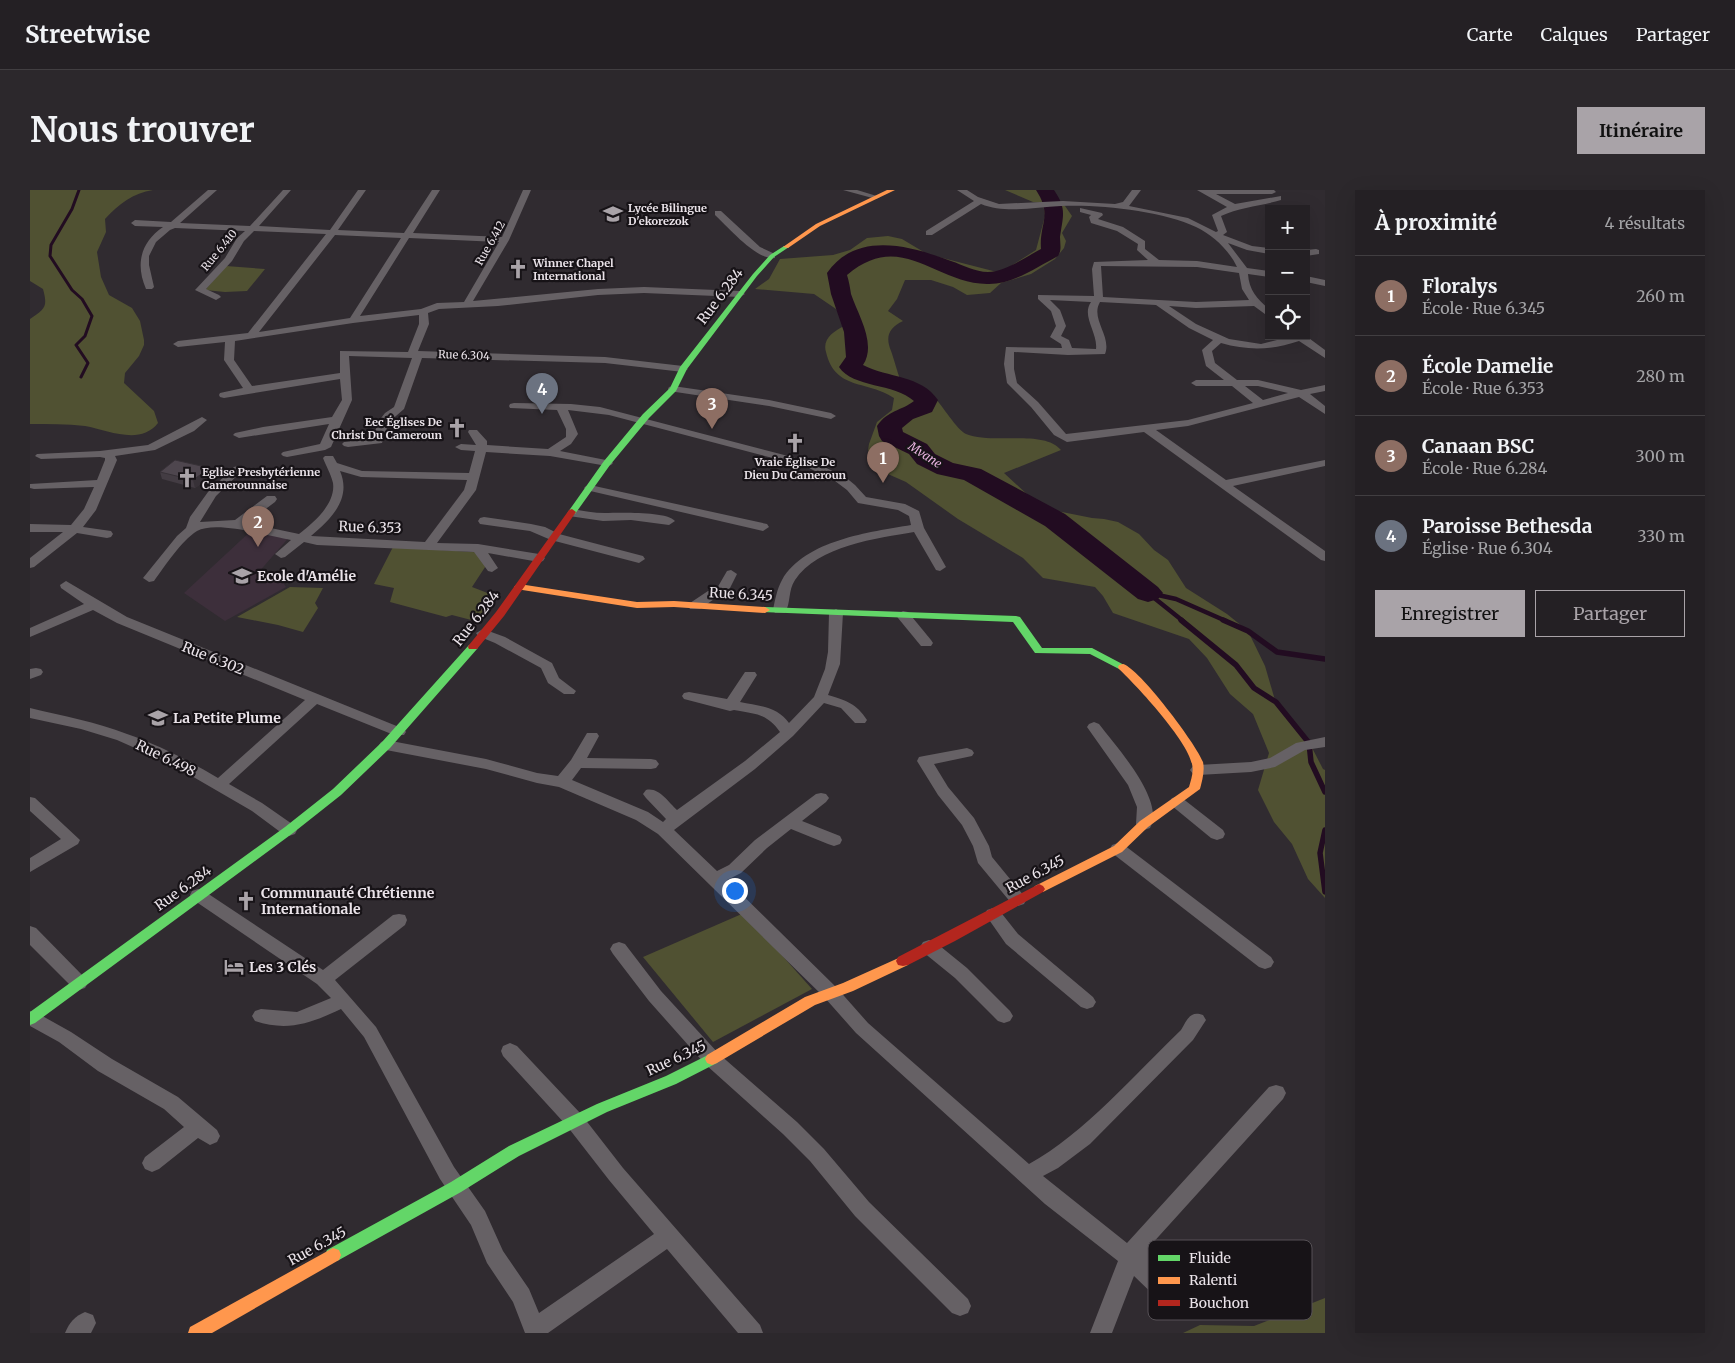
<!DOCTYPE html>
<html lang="fr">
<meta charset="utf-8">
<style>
:root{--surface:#242024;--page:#2c282c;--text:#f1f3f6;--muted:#a3a3a6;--line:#413e41;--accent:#a9a3a8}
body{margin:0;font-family:Merriweather,serif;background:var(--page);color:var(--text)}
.controls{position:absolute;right:15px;top:15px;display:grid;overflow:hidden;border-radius:0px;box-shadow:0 5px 20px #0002}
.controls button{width:45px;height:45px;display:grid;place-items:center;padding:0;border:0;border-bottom:1px solid var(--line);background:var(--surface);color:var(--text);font:25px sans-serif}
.you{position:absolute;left:704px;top:700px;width:18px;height:18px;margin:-12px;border:4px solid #fff;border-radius:50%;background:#1a73e8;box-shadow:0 0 0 8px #1a73e833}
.badge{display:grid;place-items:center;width:32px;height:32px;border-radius:50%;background:var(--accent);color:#fff;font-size:16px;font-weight:700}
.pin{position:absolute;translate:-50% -41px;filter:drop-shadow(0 1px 2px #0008)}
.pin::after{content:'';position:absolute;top:26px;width:18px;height:15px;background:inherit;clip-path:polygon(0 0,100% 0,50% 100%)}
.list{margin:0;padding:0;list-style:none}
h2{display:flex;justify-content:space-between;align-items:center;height:65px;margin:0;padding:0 20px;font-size:21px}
h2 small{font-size:16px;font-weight:400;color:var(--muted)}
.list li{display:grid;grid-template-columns:32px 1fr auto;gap:15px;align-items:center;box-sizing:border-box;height:80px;padding:0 20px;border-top:1px solid var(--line)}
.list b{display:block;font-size:19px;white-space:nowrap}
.list p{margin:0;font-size:16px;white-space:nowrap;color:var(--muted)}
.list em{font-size:16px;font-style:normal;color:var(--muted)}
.actions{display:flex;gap:10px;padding:15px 20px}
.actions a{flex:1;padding:11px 0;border:1px solid var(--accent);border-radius:0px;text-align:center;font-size:18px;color:var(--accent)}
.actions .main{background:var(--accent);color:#111}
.icon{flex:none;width:28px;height:28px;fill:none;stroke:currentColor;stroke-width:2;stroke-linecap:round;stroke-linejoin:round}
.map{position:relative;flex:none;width:1295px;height:1143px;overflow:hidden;border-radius:0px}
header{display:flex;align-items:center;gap:30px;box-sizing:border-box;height:70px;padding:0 25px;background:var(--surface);border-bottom:1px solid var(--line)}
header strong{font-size:24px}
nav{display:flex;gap:28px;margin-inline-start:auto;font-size:18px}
.intro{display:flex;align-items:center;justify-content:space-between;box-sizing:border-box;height:120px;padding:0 30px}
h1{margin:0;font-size:35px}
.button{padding:12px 22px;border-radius:0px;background:var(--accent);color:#111;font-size:18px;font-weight:700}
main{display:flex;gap:30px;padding:0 30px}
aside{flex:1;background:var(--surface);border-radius:0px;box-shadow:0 5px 20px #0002}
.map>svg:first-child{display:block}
</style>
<header>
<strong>Streetwise</strong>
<nav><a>Carte</a><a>Calques</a><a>Partager</a></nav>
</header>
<div class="intro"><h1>Nous trouver</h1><a class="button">Itinéraire</a></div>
<main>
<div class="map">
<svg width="1295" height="1143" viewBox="0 0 1295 1143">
<rect width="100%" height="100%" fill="#302b30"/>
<path fill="#3d2f3b" d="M223,339L261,345L228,383L259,388L254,394L256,397L195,431L154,403Z"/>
<g fill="#505132">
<path d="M0,0H123C103,3 89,14 75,29L76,42L67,62L71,87L79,105L102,118L110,131L114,150V155L109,166L95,183L94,193L124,221L128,233C110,256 78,240 55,236C37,234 18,234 0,234V129C15,119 18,117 13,99L0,91Z"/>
<path d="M975,0H1018L1035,16L1042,26L1032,43L1036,51L1034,58L1025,69L1001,84L971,93L960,103L937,105L923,97L901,90H875L867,109L858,121L873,131C859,138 855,146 861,161C863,166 869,187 870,189C879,198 895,198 904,207C912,215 927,240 936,244C963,255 1013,239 1031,260L974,283L1012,318L1062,328L1074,329L1088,332L1109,344L1124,360L1138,370L1156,398L1197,424L1218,441L1235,476L1247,517L1278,550L1293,579L1295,580V708L1278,689L1262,654L1244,632L1228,600L1239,563L1223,524L1200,504L1177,468L1159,449L1083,423L1073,406L1065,397L1013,388L993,368L928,329L876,292L851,281L842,270L838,260L839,254L847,232L862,220L864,208C838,190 805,201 796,162C792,149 804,141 814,136L815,131L806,119L784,104L725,99L739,89L750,69L803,65L820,60L837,48L858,46L872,49L897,64L967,82L973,81L1006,60L1015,26L1013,13L1003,12Z"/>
<path d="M196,76L235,79L217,101L195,102L175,100Z"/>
<path d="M363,357L458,363L461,368L442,397L468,407L449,432L422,425L416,427L360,412L364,398L344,394Z"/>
<path d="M260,397L293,398L285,413L288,418L273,442L248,435L207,427Z"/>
<path d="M714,723L782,799L683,852L613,767Z"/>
<path d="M1295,1108V1143H1153L1170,1135L1224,1136Z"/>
</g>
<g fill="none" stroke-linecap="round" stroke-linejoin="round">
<path stroke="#220c21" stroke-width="3" d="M49,0L42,19L21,55L20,66L42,100L52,109L62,126L55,146L46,155L58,173L51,187"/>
<g stroke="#220c21" stroke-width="4.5">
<path d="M1118,403L1153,431"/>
<path d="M1119,403L1146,409L1196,431"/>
</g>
<g stroke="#220c21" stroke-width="5.5">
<path d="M1151,430L1206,475L1224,498L1246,512L1279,553L1281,572L1295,602"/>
<path d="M1193,430L1218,441L1247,462L1295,469"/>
<path d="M1295,640L1290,663L1295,702"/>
</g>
<path fill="#220c21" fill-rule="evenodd" d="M1006,0H1024C1037,19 1033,25 1030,47C1030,54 1032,60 1028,66C1007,77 982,95 957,94C904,93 871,39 817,85C819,91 820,98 821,104C828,125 847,154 833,175C858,188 891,185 908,210L902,222L883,229L872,238L873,242L897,254L905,264L923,273L951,279L1035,324L1128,397L1133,403L1128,409L1118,412L1108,409L1015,336L934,290L907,284L887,274L879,264L852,251L849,246L847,236C858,220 871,221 884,211C864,193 823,198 809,177L816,167L814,142L801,104L797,83C827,40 881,56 921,71C933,75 945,82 958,82C975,82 996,67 1011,59C1009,33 1023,26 1006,0Z"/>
<g fill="#666165" fill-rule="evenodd">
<path d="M178,0H187L150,33L220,36L253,0H261L229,36L300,40L328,0H336L308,40L374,43L402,0H410L383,43L472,47L493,0H501L479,50L443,111L568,99L614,97L710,101L715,104L710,107L614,103L568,105L468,116L409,119L398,123L399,134L388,161L575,167L653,176L658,179L653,182L575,173L392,168L374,219L359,232L352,253L318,257L314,256L312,254L314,252L343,248L348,232L355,223L364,217L382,168L319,166L322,210L301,257L295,260L257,267L253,266L251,264L253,262L290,254L299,234L209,248L203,245L205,243L233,237L302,227L312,210L310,189L194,208L190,207L189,205L190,203L213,198L194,170L195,152L148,157L143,154L148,151L218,143L296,44L224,41L214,51L202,71L176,99L189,105L191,107L186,110L165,100L195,68L207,48L215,41L145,38L140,40L126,52L119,66V75L124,97L122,99H116C105,74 111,52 133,37L105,36L101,33L105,30L141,32ZM305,45L371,48L320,128L229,142ZM379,48L469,52L434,112L407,113L391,119L330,126ZM389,125V134L378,162L310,161V183L222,196L204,170L205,151L323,133Z"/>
<path d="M813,0H827L850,7L846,9Z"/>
<path d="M927,0H937L948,7L969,14L1033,11L1085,14L1093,12L1102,0H1111L1099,16L1158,28L1186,42L1188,41L1182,25L1197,17L1167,0H1244L1246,2L1242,4H1186L1205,14L1251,6V10C1231,16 1210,17 1191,26L1197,42L1193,45L1222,56L1239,58V64L1217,60L1198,53L1217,78L1239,81V87L1218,84C1219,100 1227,109 1239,119V127L1224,116L1166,118L1139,116L1166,134L1199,149L1231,154L1263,146H1276L1295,160V168L1269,151C1242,160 1219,161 1191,153L1182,161L1185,173L1207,190H1228L1271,200L1295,195V201L1280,204L1295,216V224L1269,207L1158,236L1126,240L1196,290L1295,270V276L1203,296L1295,361V371L1291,370L1114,242L1037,252L1024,245L1001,217L977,193L974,174L976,157L1032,158L1031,154L1020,147L1026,136L1021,121L1008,109V105L1064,106L1062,79L1064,72L1118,70L1107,60L1108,54L1087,41L1061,33L1059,27L1061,25L1050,22V18L1072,23L1073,25L1068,29L1093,37L1115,51V59L1129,70L1167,71L1207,77C1199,60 1183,45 1166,37C1133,21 1068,14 1031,16C1004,17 976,24 951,14L902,45H896V41L944,11ZM1071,76L1167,77L1209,83L1212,99L1219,110L1166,112L1073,107ZM1020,110L1061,112C1051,126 1068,143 1066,159L1042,158L1039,150L1031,146L1036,136L1030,120ZM1070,112L1126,115L1159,138L1183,150L1172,160L1176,176L1194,190H1166L1161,193L1166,196H1202L1223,213L1158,230L1036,244L1008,212L987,193L984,179V162L1038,165L1075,164C1082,146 1060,129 1070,112ZM1215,196H1228L1258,203L1233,210Z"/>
<path d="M685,21H691L730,57L745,64V68C727,71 698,37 685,25Z"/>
<path d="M1286,59L1289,60V64L1276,66V60Z"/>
<path d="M1276,86L1295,90V96L1276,92Z"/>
<path d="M643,196L739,210L801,223L806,226L801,229L739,216L639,201L638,199L639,197Z"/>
<path d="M484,213L541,214L570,217L785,273L814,286L825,295L836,307L875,314L889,321L894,338L916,377L910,381L906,380L884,342C848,348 787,356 765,390C758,400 761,413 755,423H745L743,420C745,410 747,399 752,390C775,350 840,342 881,335L879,326L868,320L828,313L817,300L805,291L777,277L579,225L538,220L548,244L541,254L530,261L581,271L583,273L581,275L577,276L520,266L456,262L446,300L407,353L448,354L509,364L515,368L513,371L509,372L458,363L468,378L462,382L458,381L444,362L287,355L274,352L255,367L251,368L245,364L261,350C239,346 186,330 167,341C151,351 135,376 124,391L119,392L113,388L147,346L156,338L160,327L178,302L204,277L208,276L214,279L186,306L170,332L205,330L237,306H245L247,309L245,312L217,333L269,344C283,333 306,314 303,293C301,284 296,276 293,268L295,266H303L307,273L332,281L439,283L445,261L431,260L425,257L431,254L446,255L438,242L439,240H447L457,251V255L518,259L536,247V239L527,220L480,218L479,216L480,214ZM310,281L331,287L437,290L434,300L395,352L281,346C301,329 322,309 310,281Z"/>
<path d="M172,227L177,230L164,241L125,260L85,266L87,270L66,320L53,337L81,341L83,344L81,347L77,348L47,343L4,377L0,378V368L33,342H0V334L41,335L54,319L64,297L4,299L0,298V294L67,290L75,270V268L70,267L11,269L5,266L7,264L70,261L118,255Z"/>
<path d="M560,295L737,334L739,337L733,341L556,300L554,298L556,296Z"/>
<path d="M543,319C553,321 564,323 575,323C589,323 636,321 645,331L639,335L601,330L573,331L539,326L537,323Z"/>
<path d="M454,327L501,334L515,337L529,344L613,366L615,369L609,373L521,350L500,341L450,334L448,331L450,328Z"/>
<path d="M701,380L707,384L696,406L687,407L670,419H660L658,416L660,413L678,401L686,400L697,381Z"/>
<path d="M36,391L97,427L374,539L376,542L374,545H364L287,514L199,594L232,613L265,636L267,640L265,644L259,646L253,644L222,621L141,574L87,550L51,539L0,528V518C33,526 66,532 97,544C129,555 159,571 188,588L275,510L87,433L63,420L0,447V438L54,414L31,398L30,395Z"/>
<path d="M806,419L813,423L810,474L798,505C817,511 826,513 837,530L835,533H825L811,518L794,513L763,546L725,579L644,640L687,681L699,675L725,650L786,604L791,603L796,604L799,608L796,612L772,631L810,646L812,650L810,654L804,656L798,654L761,639L737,658L711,683L697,690L807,798L838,833L999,974C1054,944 1105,884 1151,840C1157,830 1160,820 1173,825L1176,830L1163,850L1060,954L1028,978L1013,986L1097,1053L1239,897L1246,895L1253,897L1256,903L1253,909L1120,1056L1139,1087L1138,1089L1150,1101L1153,1108L1150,1115L1142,1118L1134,1115L1104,1086L1082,1143H1060L1088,1071L1015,1014L826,843L795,808L628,644L606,630L529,597L507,593L456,579L356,560L351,558L349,555L351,552L356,550L456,569L507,583L528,586L541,570L557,543H567L569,546L557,568L621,569L626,570L629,574L626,578L621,579L551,578L542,590L618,622L633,632L636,629L616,608L613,604L616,600C629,597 638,612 647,620L715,571L750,542C737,523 725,524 704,520L700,521L654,509L652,506L654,503L659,502L697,509L715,482H725L727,485L710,512C729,516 747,516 759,533L784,507L795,479L798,462L799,423Z"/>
<path d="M873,421L878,422L901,450L903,453L901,456H891L868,428L866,425Z"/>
<path d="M453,439L475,447L522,473L529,488L546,501L544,504H534L518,493L511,478L465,453L448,446L446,443Z"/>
<path d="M6,478L11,479L13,482L11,485L0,489V479Z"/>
<path d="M1064,532L1069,534C1085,555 1136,611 1120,638L1114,640L1108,638L1106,634L1107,617L1098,595L1057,537L1059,534Z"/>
<path d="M1295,547V557L1275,560L1245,577L1221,582L1168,585L1163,584L1160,580L1163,576L1168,575L1221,572L1240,568L1266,553Z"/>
<path d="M937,558L942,560L944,563L942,566L904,574L918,597L944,628L959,656L962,667L994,706L996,710L994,714L988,716L982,714L948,673L943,656L932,635L908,605L887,571L889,567L894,566Z"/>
<path d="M0,607L5,608L50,650L48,654L0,682V668L31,649L0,621Z"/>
<path d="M1147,607L1152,608L1193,640L1195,644L1193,648L1187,650L1181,648L1142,616L1139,612L1142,608Z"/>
<path d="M1088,653L1094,655L1241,767L1244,772L1241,777L1235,779L1229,777L1082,663L1080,659L1082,655Z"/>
<path d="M168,699L174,701L293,780L363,725L369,724L375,725L377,730L375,735L305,790L346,837L424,977L455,1021L473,1061L499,1099L509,1123L624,1044L579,990L537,936L473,866L471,861L473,856L480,853L487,856L551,924L593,978L730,1135L733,1143H708L637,1059L518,1143H495L483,1112L457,1073L441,1035L410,989L334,847L311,819C281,833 258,842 225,831L222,826L225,821L231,819L267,822L301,808L287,794L162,709L160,705L162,701Z"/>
<path d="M963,718L969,720L988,744L1063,807L1066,812L1063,817L1057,819L1051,817L976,754L955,724L957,720Z"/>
<path d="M0,736L6,738L55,788L58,793L55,798L49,800L43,798L0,755Z"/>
<path d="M899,750L905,752L937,778L980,821L983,826L980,831L974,833L968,831L925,788L893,762L890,757L893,752Z"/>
<path d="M589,752L595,754L631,801L689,864L767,932L794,959L839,1012L938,1109L941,1116L938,1123L930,1126L922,1123L825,1026L780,971L753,944L675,874L619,811L583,764L580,759L583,754Z"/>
<path d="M0,821L7,823L41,842L82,869L148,907L187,940L190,946L187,952L180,955L168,948L129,979L122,982L115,979L112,973L115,967L154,937L134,919L68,881L29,852L0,836Z"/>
<path d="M55,1122L63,1125L66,1133L61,1143H35C39,1133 45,1126 55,1122Z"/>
</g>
<g fill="#63d668" fill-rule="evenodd">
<path d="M754,56L759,57L744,67L727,86L657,179L646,201L619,228L580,275L545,324H539L538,322L574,271L613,224L640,198L650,177L723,84L740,65Z"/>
<path d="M735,417L986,426L990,427L1012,458H1062L1098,477L1093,480L1089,479L1060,464L1005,463L983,432L732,422L730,420L732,418Z"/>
<path d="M443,454L447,455L448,457L447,459L360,558L311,605L263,643L5,833L0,835V822L255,637L303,599L352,552L439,455Z"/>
<path d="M682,863L687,865L689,869L687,873L646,894L577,922L489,966L431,1002L309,1070L303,1072L297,1070L295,1065L297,1060L421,992L479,956L567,914L636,886Z"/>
</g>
<g fill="#ff974d" fill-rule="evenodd">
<path d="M857,0H865L790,36L758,58L753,57L786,34Z"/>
<path d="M489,394L607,412L644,411L735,417L740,420L735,423L644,417L607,418L486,399L484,397L486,395Z"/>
<path d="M1093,474C1109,478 1167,555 1173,572C1175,581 1172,591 1170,599L1118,637L1092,662L1013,702H1005L1003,699L1005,696L1084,656L1110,631L1159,597C1161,590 1164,582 1162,574C1157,550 1108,497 1089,479L1088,477L1089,475Z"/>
<path d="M873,766L878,767L880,771L878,775L823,801L785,815L687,873L682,875L677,873L675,869L677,865L775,807L813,793Z"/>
<path d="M303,1058L309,1060L311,1065L309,1070L182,1143H158L160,1137Z"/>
</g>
<g fill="#b3261e" fill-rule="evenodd">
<path d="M542,319L546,322L474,426L447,459H439L438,457L439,455L466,422L539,320Z"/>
<path d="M1009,694L1013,696L1015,699L1013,702L925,751L878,775L873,776L868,775L866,771L868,767Z"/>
</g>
</g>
<path fill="#433c43" d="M180,278L182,286L165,298L132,289L130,282Z"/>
<path fill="#373137" d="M180,278L182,286L165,298L163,290Z"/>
<path fill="#4e464e" stroke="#373137" d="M145,270L180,278L163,290L130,282Z"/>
<defs>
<symbol id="school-bare" viewBox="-9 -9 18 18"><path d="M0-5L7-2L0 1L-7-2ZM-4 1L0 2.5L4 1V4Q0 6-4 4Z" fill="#a9a3a8" stroke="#171317" stroke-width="2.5" paint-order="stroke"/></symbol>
<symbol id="church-bare" viewBox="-9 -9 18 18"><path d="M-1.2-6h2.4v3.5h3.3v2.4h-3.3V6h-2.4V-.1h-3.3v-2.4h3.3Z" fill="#a9a3a8" stroke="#171317" stroke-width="2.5" paint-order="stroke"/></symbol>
<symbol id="hotel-bare" viewBox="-9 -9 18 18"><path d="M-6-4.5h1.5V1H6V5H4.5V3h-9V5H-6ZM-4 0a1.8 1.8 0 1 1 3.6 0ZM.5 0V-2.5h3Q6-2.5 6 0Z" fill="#a9a3a8" stroke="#171317" stroke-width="2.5" paint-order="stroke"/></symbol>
</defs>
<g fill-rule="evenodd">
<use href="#school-bare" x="569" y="10" width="28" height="28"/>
<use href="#church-bare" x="474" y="65" width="28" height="28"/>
<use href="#church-bare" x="413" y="224" width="28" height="28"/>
<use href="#church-bare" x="751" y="239" width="28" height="28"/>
<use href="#church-bare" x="143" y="274" width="28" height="28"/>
<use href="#school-bare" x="198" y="372" width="28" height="28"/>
<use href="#school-bare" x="114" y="514" width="28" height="28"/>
<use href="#church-bare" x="202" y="697" width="28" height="28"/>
<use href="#hotel-bare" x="190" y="763" width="28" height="28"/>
</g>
<g text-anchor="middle" stroke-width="4.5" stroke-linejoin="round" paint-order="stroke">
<g font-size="11" font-weight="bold" fill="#eae3e9" stroke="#171317" text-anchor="start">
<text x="598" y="22">Lycée Bilingue<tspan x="598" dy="13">D'ekorezok</tspan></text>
<text x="503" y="77">Winner Chapel<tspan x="503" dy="13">International</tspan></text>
<text x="412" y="236" text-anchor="end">Eec Églises De<tspan x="412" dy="13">Christ Du Cameroun</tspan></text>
<text x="765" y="276" text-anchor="middle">Vraie Église De<tspan x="765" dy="13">Dieu Du Cameroun</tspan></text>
<text x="172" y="286">Eglise Presbytérienne<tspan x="172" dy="13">Camerounnaise</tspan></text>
</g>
<g font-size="11" fill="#eae3e9" stroke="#171317">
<text transform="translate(460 53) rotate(-61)" y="4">Rue 6.412</text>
<text transform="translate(189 60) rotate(-51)" y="4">Rue 6.410</text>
<text transform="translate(434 165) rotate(2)" y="4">Rue 6.304</text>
</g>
<g font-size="12" font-style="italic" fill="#ebb5e2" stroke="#171317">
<text transform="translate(895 265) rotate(33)" y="4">Mvane</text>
</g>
<g font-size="14" fill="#eae3e9" stroke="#171317">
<text transform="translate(690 106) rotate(-53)" y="5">Rue 6.284</text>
<text transform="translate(340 337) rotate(2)" y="5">Rue 6.353</text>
<text transform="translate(711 404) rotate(3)" y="5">Rue 6.345</text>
<text transform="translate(446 428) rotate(-52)" y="5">Rue 6.284</text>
<text transform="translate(183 468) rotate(22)" y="5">Rue 6.302</text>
<text transform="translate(136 568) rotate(26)" y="5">Rue 6.498</text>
<text transform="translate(1005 684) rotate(-28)" y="5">Rue 6.345</text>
<text transform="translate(153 698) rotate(-36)" y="5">Rue 6.284</text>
<text transform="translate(646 868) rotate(-25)" y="5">Rue 6.345</text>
<text transform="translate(287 1056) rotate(-29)" y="5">Rue 6.345</text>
</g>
<g font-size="14" font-weight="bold" fill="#eae3e9" stroke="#171317" text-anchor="start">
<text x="227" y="391">Ecole d'Amélie</text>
<text x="143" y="533">La Petite Plume</text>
<text x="231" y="708">Communauté Chrétienne<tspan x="231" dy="16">Internationale</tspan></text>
<text x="219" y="782">Les 3 Clés</text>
</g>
</g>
<rect x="1118" y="1050" width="164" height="80" rx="8" fill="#171317" stroke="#565156" stroke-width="1"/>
<rect x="1128" y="1065" width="22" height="6" fill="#63d668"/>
<rect x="1128" y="1087" width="22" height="7" fill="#ff974d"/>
<rect x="1128" y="1110" width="22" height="6" fill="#b3261e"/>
<g font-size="14" fill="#eae3e9">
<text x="1159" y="1073">Fluide</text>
<text x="1159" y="1095">Ralenti</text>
<text x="1159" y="1118">Bouchon</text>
</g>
</svg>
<div class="controls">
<button>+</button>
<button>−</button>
<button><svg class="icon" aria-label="locate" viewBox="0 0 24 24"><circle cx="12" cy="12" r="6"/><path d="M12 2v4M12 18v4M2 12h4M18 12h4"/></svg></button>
</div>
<div class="you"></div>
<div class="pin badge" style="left:853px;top:293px;background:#8d6e63">1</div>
<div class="pin badge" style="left:228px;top:357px;background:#8d6e63">2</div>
<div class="pin badge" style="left:682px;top:239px;background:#8d6e63">3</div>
<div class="pin badge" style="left:512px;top:224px;background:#6b7280">4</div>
</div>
<aside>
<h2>À proximité<small>4 résultats</small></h2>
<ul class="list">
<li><span class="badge" style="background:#8d6e63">1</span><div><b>Floralys</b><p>École · Rue 6.345</p></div><em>260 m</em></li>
<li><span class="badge" style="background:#8d6e63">2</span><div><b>École Damelie</b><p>École · Rue 6.353</p></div><em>280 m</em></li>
<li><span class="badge" style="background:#8d6e63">3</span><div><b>Canaan BSC</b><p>École · Rue 6.284</p></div><em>300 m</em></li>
<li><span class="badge" style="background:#6b7280">4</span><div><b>Paroisse Bethesda</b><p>Église · Rue 6.304</p></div><em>330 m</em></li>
</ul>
<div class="actions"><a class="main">Enregistrer</a><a>Partager</a></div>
</aside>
</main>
